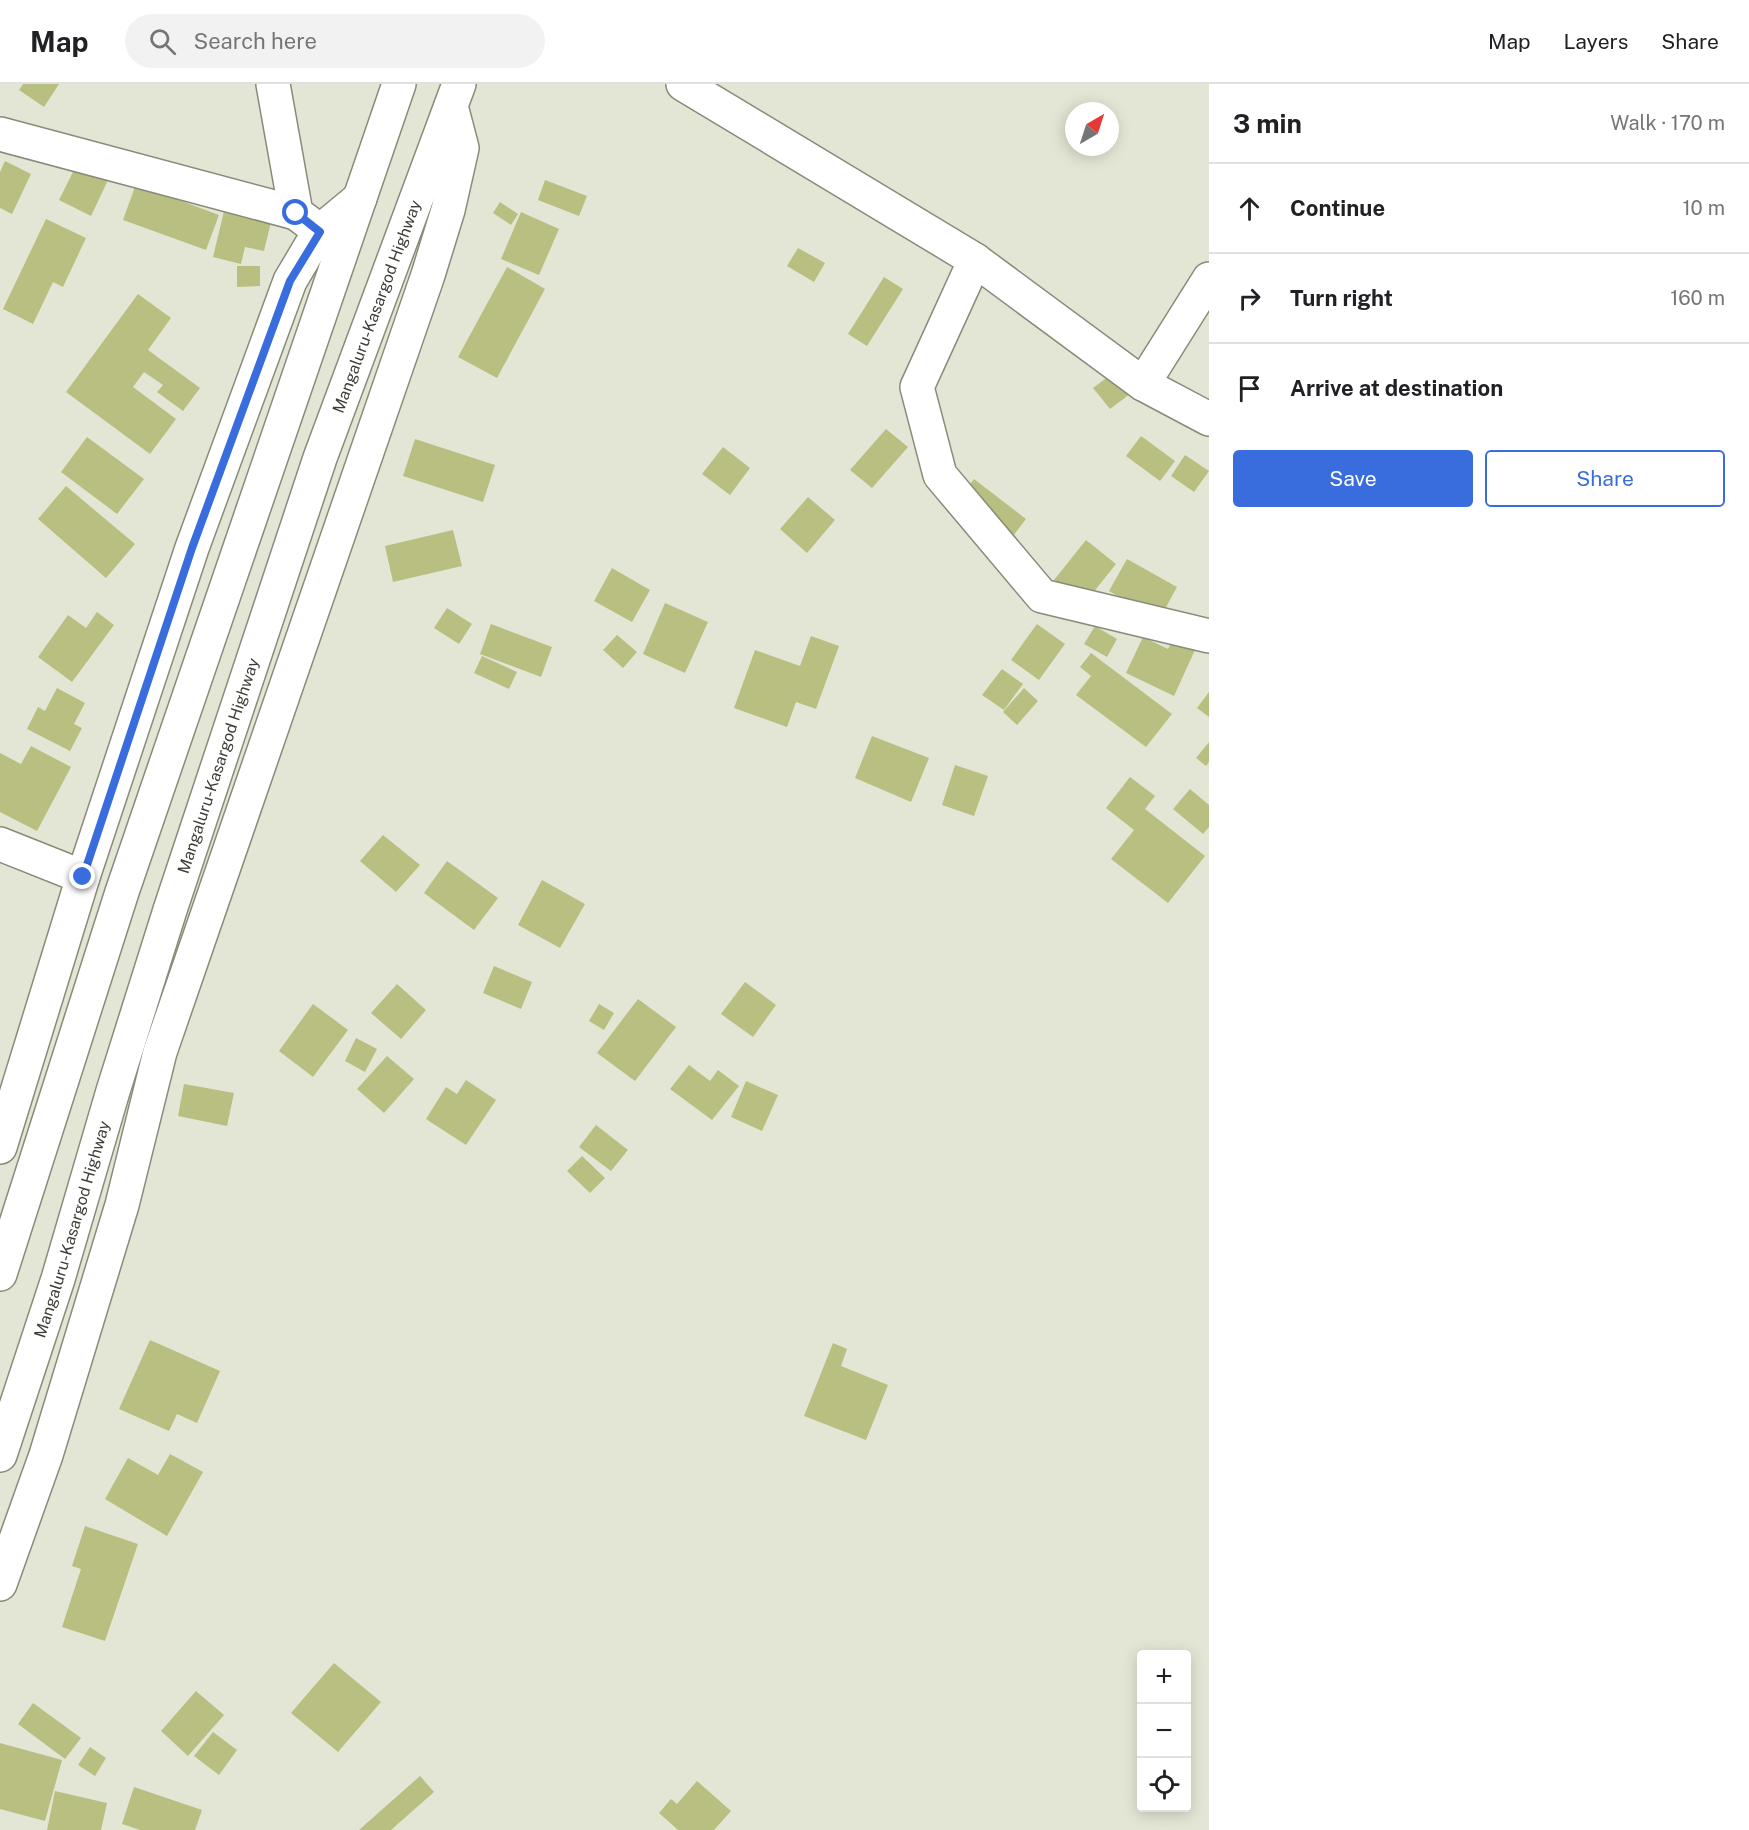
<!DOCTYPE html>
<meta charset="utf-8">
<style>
:root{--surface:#fff;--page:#f2f2f2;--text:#202124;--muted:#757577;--line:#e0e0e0;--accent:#396ddd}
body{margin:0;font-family:"Public Sans",sans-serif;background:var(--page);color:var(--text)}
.controls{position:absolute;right:18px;bottom:18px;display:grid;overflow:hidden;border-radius:6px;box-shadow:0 3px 15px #0003}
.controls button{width:54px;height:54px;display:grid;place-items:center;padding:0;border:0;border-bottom:2px solid var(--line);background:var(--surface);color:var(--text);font:30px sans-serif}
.compass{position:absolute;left:1065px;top:18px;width:54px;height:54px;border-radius:50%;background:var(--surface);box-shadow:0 3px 15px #0003;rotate:39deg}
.stop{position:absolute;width:18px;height:18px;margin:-14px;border:4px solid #396ddd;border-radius:50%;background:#fff}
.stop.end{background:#396ddd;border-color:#fff;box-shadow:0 2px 6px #0008}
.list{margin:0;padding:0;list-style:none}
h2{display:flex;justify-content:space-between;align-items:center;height:78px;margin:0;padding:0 24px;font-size:26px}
h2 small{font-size:20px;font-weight:400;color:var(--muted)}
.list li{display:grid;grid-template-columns:39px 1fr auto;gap:18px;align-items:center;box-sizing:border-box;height:90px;padding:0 24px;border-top:2px solid var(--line)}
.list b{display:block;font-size:22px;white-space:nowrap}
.list em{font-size:20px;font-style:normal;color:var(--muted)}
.actions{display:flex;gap:12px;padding:18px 24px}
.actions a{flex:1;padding:14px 0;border:2px solid var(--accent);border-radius:6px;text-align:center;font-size:21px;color:var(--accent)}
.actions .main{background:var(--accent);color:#fff}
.icon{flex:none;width:33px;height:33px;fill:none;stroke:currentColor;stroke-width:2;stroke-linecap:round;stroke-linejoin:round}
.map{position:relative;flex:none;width:1209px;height:1746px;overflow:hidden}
header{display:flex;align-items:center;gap:36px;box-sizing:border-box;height:84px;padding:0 30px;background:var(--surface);border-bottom:2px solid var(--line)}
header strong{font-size:28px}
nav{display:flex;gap:33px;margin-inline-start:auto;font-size:21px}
.search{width:420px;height:54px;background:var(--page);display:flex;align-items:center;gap:15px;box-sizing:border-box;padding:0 21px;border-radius:33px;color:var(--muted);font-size:22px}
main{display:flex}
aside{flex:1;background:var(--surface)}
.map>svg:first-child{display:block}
</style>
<header>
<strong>Map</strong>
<div class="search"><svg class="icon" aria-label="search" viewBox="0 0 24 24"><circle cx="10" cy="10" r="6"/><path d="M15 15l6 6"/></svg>Search here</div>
<nav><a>Map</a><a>Layers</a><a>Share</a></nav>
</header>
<main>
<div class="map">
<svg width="1209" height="1746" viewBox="0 0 1209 1746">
<rect width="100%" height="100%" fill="#e4e6d5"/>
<g fill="#b9bf80">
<path d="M23,0H59L44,23L19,6Z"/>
<path d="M5,77L31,90L12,130L0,124V88Z"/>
<path d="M77,80L108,96L91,132L59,116Z"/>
<path d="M545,96L587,112L579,132L538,116Z"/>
<path d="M136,100L219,131L206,166L123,136Z"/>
<path d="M500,118L518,130L511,141L493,129Z"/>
<path d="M225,123L272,134L264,167L245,163L241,180L213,173Z"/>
<path d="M521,128L559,145L539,191L501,175Z"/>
<path d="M46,135L86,154L63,203L53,198L33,240L3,225Z"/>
<path d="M798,164L825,179L814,198L787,182Z"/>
<path d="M237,182H260V202L237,203Z"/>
<path d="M507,183L545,205L497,294L458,273Z"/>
<path d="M884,193L903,205L867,262L848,250Z"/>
<path d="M138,210L171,234L148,266L200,304L183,327L157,308L163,301L144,288L133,303L176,335L150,370L66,308Z"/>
<path d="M1117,286L1134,307L1110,325L1093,304Z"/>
<path d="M886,345L908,363L872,404L850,386Z"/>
<path d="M1141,352L1175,377L1160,397L1126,372Z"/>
<path d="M87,353L144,395L117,430L61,388Z"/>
<path d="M415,355L495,381L483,418L403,392Z"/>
<path d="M723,363L750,384L730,411L702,390Z"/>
<path d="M1185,371L1209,387L1194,408L1171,392Z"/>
<path d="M974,395L1026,435L1003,465L951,426Z"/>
<path d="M66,402L135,460L106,494L38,435Z"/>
<path d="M808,413L835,436L807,469L780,445Z"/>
<path d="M453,446L462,482L393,498L385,462Z"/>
<path d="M1086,456L1116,480L1084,520L1054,496Z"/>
<path d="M1127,475L1177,503L1159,536L1109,507Z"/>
<path d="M612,484L650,506L632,538L594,517Z"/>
<path d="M665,519L708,538L685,589L643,570Z"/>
<path d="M447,524L472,540L459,560L434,544Z"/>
<path d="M97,528L114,541L72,598L38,573L68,531L86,544Z"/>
<path d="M491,540L552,563L541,593L480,570Z"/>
<path d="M1037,540L1065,560L1039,596L1011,576Z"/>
<path d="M1095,542L1117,555L1107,573L1084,560Z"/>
<path d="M617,551L637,568L623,584L603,566Z"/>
<path d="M811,552L839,562L816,625L796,618L787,643L734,624L755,566L800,582Z"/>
<path d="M1143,553L1168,565L1173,555L1195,566L1174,612L1126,589Z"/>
<path d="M1091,569L1172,630L1146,663L1076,611L1091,592L1080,583Z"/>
<path d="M482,572L517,588L509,605L474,589Z"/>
<path d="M1002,585L1023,600L1004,626L982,611Z"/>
<path d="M57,604L85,619L74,640L82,644L70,667L27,645L38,623L45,627Z"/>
<path d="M1024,604L1038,617L1017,641L1003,628Z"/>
<path d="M1209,608V633L1197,624Z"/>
<path d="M872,652L929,674L911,718L855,694Z"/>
<path d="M1209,658V678L1206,682L1196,674Z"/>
<path d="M31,662L71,683L37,747L0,728V669L21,680Z"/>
<path d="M955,681L988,692L974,732L942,721Z"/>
<path d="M1130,693L1155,712L1145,725L1205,772L1168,819L1111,775L1134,746L1106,724Z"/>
<path d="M1190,705L1209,721V743L1203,750L1173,725Z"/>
<path d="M383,751L420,781L396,808L360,777Z"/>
<path d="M447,777L498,814L474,846L424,809Z"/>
<path d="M542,796L585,820L560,864L518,841Z"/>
<path d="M494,882L532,898L521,925L483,909Z"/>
<path d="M745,898L776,921L753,953L721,930Z"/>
<path d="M397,900L426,926L401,955L371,929Z"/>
<path d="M638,915L676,943L635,997L597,969Z"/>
<path d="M313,920L348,946L313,993L279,967Z"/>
<path d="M599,920L614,929L604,946L589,937Z"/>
<path d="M356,954L377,965L365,988L345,977Z"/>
<path d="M387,972L414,995L384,1029L357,1005Z"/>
<path d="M689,981L710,997L718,986L739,1002L712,1036L670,1005Z"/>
<path d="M466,996L496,1016L466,1061L426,1035L446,1003L457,1010Z"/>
<path d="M746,997L778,1011L762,1047L731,1033Z"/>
<path d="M184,1000L234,1009L227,1042L178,1032Z"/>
<path d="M596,1041L628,1066L611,1087L579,1063Z"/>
<path d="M582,1072L605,1094L590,1109L567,1087Z"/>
<path d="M150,1256L220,1287L197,1339L177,1330L169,1347L119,1325Z"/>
<path d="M833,1259L847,1265L841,1282L888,1301L866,1356L804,1332Z"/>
<path d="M170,1370L203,1388L167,1452L105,1415L128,1374L158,1391Z"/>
<path d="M85,1442L138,1460L105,1557L62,1543L81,1485L72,1482Z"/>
<path d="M334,1579L381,1618L338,1668L291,1629Z"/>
<path d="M196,1607L224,1631L188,1672L161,1647Z"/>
<path d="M33,1619L81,1654L65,1675L18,1640Z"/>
<path d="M213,1648L237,1666L219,1691L194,1672Z"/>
<path d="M0,1659L62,1676L45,1737L0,1725Z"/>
<path d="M90,1663L106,1674L95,1692L78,1681Z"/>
<path d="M420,1692L434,1708L391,1746H359Z"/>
<path d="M697,1697L731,1727L714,1746H678L659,1729L671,1715L677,1720Z"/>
<path d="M134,1703L202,1726L195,1746H140L122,1740Z"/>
<path d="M55,1707L107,1719L101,1746H47Z"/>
</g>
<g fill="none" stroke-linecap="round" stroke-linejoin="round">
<defs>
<g id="minor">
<path d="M273,0L296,129L312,141"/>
<path d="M683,0L975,176L917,303L940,391L1042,512L1209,552"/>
<path d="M0,50L296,129"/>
<path d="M975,176L1143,300L1209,335"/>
<path d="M1143,300L1209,195"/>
<path d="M0,760L83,793"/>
<path d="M0,1063L83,793L192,464L290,197L319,148L360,114"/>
<path d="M0,1500L46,1371L122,1121L160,968L428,191L448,126L462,64L451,22"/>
</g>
<g id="highway">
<path d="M0,1190L122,808L399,0"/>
<path id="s1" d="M0,1371L58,1195L113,1007L170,826L320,374L459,0"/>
</g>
</defs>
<use href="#minor" stroke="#888a7a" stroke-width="36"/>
<use href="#highway" stroke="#888a7a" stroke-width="36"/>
<use href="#minor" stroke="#fff" stroke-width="33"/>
<use href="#highway" stroke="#fff" stroke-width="33"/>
</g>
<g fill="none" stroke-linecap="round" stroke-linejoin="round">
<path stroke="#396ddd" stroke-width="8" d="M83,793L192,464L290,197L320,148L296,129"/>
</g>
<g text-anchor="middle" stroke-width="5" stroke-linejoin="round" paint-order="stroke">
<g font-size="16" fill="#3c3d36" stroke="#fff">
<text dy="6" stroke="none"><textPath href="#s1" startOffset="1209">Mangaluru-Kasargod Highway</textPath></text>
<text dy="6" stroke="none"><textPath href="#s1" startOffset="723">Mangaluru-Kasargod Highway</textPath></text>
<text dy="6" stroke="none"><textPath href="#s1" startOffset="237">Mangaluru-Kasargod Highway</textPath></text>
</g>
</g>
</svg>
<div class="controls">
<button>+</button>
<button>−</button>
<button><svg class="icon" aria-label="locate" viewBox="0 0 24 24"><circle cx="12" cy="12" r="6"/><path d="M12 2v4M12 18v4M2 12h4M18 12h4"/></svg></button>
</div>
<svg class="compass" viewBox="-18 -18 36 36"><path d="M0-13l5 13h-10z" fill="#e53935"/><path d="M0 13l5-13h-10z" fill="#757577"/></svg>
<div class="stop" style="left:296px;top:129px"></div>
<div class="stop end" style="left:83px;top:793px"></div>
</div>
<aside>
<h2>3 min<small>Walk · 170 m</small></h2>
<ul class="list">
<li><svg class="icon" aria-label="ahead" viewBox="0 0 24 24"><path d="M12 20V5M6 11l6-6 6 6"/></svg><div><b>Continue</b></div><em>10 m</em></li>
<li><svg class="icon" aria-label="right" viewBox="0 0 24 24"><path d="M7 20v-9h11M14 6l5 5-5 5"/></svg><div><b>Turn right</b></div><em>160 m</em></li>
<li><svg class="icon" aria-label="arrive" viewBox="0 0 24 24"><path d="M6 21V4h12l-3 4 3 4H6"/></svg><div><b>Arrive at destination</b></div></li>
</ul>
<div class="actions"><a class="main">Save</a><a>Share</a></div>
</aside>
</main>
